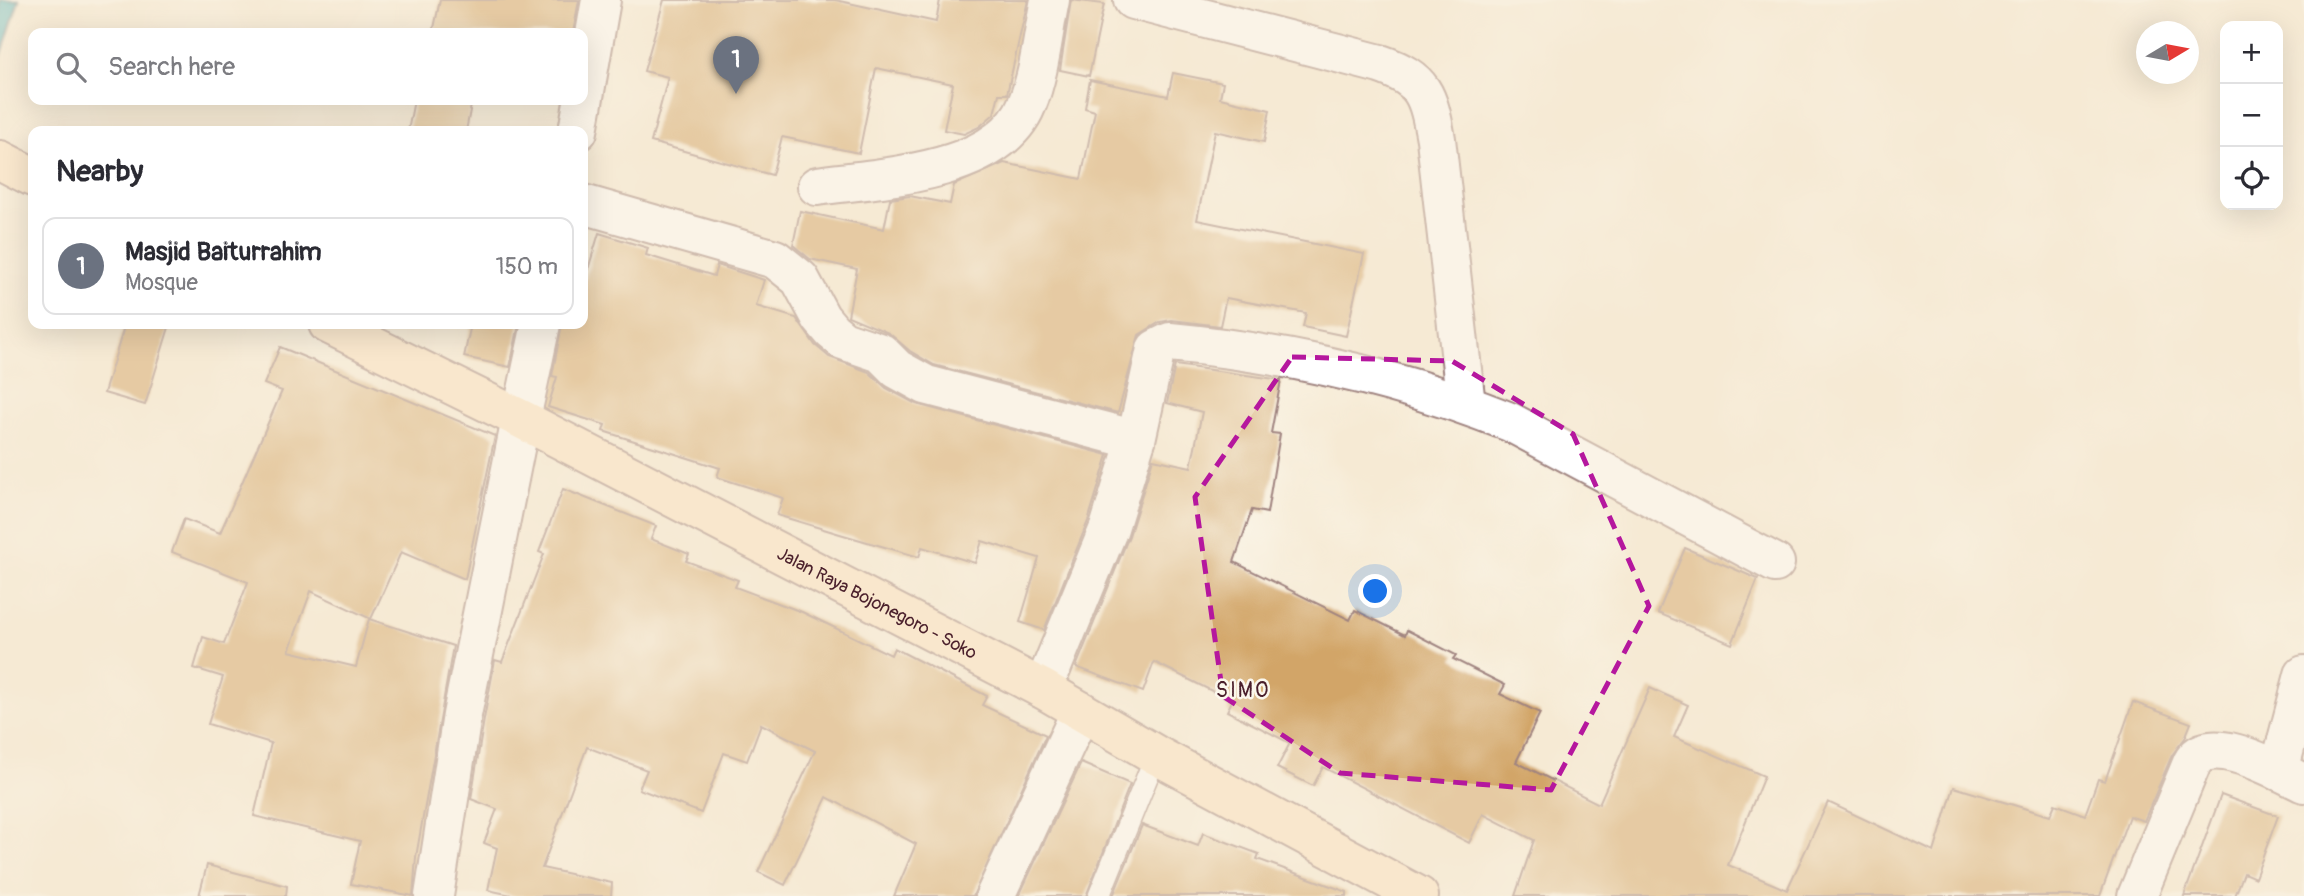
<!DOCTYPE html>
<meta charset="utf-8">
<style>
:root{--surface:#fff;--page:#f7f7f7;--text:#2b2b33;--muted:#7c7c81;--line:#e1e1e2;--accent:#db2777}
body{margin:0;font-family:Pangolin,sans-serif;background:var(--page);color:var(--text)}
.controls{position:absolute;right:21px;top:21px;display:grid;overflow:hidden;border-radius:14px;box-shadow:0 7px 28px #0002}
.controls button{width:63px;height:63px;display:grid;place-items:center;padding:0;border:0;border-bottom:2px solid var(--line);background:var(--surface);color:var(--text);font:35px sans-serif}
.compass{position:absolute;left:2136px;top:21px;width:63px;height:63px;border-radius:50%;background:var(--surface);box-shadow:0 7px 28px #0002;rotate:80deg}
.you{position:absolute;left:1376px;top:592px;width:24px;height:24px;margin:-18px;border:5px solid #fff;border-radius:50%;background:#1a73e8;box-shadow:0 0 0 10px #1a73e833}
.badge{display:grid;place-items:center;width:46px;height:46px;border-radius:50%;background:var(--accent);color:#fff;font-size:23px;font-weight:700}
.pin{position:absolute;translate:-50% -58px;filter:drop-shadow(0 2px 4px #0008)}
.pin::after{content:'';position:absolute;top:37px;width:24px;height:21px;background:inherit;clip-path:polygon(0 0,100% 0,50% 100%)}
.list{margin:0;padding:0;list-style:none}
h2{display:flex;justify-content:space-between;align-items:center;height:91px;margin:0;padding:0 28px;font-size:30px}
h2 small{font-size:23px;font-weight:400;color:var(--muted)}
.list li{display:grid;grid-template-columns:46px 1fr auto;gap:21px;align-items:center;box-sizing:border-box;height:98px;margin:0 14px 14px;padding:0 14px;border:2px solid var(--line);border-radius:14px}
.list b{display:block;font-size:26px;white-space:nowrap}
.list p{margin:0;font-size:23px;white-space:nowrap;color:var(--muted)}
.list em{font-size:23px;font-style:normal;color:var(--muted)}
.icon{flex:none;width:38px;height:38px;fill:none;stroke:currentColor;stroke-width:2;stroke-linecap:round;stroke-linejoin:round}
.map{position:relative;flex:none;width:2304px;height:896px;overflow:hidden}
.search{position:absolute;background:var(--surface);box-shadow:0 7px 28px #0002;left:28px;top:28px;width:560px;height:77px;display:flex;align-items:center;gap:18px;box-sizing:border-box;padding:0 24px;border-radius:14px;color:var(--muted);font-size:26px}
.panel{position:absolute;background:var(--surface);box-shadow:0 7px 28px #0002;left:28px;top:126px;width:560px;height:203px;border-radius:14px}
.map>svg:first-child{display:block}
</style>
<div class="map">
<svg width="2304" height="896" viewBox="0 0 2304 896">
<rect width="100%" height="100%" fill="#fbf7ec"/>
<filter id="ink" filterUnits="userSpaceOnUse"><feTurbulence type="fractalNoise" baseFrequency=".0143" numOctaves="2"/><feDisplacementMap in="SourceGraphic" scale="14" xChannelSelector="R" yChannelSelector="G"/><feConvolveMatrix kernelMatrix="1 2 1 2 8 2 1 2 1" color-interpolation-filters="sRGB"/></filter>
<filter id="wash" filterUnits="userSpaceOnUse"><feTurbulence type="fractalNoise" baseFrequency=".00686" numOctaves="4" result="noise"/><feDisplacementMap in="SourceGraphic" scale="28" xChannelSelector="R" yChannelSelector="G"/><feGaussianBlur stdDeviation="1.57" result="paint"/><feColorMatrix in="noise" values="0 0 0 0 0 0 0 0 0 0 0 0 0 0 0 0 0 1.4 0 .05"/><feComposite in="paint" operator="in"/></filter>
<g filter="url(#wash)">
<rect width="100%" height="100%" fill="#f6ead4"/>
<path fill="#3fadbc" stroke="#446674" stroke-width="2" d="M0,0H19L0,60Z"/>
<g id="blocks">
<g fill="#d2a568">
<path d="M440,0H579L573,33H433Z"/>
<path d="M664,0H835L936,22L940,0H1028L1007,94H999L994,114L979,127L964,134L944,130L953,84L876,68L859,153L782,137L772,175L651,142L668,77L644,71Z"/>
<path d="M1071,0L1104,4L1089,76L1060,70Z"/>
<path d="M1173,73L1223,83L1220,98L1270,110L1264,142L1215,131L1197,220L1364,254L1346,336L1303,327L1306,313L1226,298L1220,326L1172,320L1160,322L1139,335L1118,413L934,365L910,351L889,333L848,316L857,269L810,259L793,245L800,211L884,229L890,199L910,196L950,204L954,185L1004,163L1081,179L1095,111L1085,108L1090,80L1168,96Z"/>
<path d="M414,100H472L466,131H408Z"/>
<path d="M599,233L648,248L646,255L714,276L717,265L764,280L756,306L796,318L815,345L829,357L869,372L886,388L916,404L1108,455L1088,521L1044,630L1020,622L1039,558L982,541L975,563L922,547L919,557L840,534L777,515L783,498L717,477L720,468L603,431L605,425L548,407L557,377L552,376L562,324H583V286Z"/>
<path d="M125,324H170L145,405L104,393Z"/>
<path d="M471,324H519L510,367L464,357Z"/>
<path d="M280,347L495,436L465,579L401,552L371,619L311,591L289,651L356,667L369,619L453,646L416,857L413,896L351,884L360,841L254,816L271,743L208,724L223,677L194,668L203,637L224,644L248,582L172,552L184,519L220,533L282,391L264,384Z"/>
<path d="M1175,365L1281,380L1271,433L1280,434L1267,513L1252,510L1234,562L1350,620L1355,610L1405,635L1407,630L1456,655L1453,659L1505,685L1500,694L1540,713L1516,762L1599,804L1650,688L1688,705L1674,737L1764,776L1728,865L1787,890L1828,802L1934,852L1954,787L2050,816L2055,804L2085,815L2098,779L2105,781L2133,702L2191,723L2185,738L2172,755L2144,821L2129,816L2100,896H1515L1534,840L1483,814L1469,843L1323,767L1313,786L1277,768L1290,743L1227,711L1232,701L1154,662L1143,692L1076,667L1129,536L1153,459L1191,467L1202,412L1167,403Z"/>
<path d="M563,489L656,526L651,539L689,554L686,561L738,580L735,587L802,612L891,655L894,648L987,696L982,705L1046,735L973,896H894L916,844L827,797L785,885L758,872L815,751L761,724L747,761L724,753L701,813L639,789L647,770L587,747L542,868L612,883L611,896H516L488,890L497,848L484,843L497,809L471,799L484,719L495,660L502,662L544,554L539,552Z"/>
<path d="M1685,548L1758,579L1732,644L1658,613Z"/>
<path d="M1081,763L1130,784L1086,896H1019Z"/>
<path d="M2221,795L2278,816L2255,878L2244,873L2235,896H2184Z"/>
<path d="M1142,825L1198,846L1203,833L1259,854L1257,859L1347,892V896H1113Z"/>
<path d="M207,865L287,886L286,896H199Z"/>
</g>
</g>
</g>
<g filter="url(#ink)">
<use href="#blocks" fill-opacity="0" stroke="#a08480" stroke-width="2"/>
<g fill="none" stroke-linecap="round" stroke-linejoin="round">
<defs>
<path id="service" d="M1099,896L1156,755"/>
<g id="minor">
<path d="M1133,0L1380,64C1424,79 1428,95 1436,139L1466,405"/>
<path d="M578,131L601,0"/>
<path d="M817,186C881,177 999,174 1027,104C1040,73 1043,33 1050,0"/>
<path d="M583,204L775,259L800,279L821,318L832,331L843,340L881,353L897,369L926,385L1136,440"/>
<path d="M521,419L541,324"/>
<path d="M1043,689L1109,528L1136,440L1156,349L1170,342C1286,353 1402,379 1510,422L1775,563"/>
<path d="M2279,771L2304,675"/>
<path d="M995,896L1081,711"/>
<path d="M2137,896L2192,763C2209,730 2280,772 2304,783"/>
</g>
<path id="tertiary" d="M434,896L462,715L521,419"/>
<g id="secondary">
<path d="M0,160L33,177"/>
<path id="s1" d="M328,324L521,419L1043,689L1156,755L1419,896"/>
</g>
</defs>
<use href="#service" stroke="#a08480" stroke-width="24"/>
<use href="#minor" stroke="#a08480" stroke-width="42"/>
<use href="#tertiary" stroke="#a08480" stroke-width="42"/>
<use href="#secondary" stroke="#a08480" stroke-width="42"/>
<use href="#service" stroke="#fff" stroke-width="21"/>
<use href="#minor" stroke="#fff" stroke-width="38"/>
<use href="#tertiary" stroke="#fff" stroke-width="38"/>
<use href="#secondary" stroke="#fde5c5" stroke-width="38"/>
</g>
</g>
<path d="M0 0H2304V896H0ZM1292,357L1452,361L1573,434L1649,606L1551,790L1340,773L1223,696L1195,497Z" fill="#f6ead4" fill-opacity=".55" fill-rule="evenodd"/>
<path fill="none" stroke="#b5179e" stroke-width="5" stroke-dasharray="14 9" stroke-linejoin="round" d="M1292,357L1452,361L1573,434L1649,606L1551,790L1340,773L1223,696L1195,497Z"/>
<g text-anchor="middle" stroke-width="5" stroke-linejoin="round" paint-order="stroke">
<g font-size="18" fill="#4a1f2b" stroke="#fbf7ec">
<text dy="6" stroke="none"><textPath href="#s1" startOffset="616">Jalan Raya Bojonegoro - Soko</textPath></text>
</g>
<g font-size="21" letter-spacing="2" fill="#4a1f2b" stroke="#fbf7ec">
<text x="1243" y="697">SIMO</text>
</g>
</g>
</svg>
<div class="controls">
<button>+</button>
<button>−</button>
<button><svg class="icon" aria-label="locate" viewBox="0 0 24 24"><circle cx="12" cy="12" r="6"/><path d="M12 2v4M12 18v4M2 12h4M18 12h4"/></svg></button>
</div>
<svg class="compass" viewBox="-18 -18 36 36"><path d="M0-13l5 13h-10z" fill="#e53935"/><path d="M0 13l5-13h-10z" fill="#7c7c81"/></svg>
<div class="you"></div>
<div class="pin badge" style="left:736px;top:94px;background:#6b7280">1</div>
<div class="search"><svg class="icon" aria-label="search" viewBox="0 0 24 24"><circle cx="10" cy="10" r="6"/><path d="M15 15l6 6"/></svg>Search here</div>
<section class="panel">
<h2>Nearby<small></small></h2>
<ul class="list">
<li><span class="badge" style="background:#6b7280">1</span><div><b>Masjid Baiturrahim</b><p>Mosque</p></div><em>150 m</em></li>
</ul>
</section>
</div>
